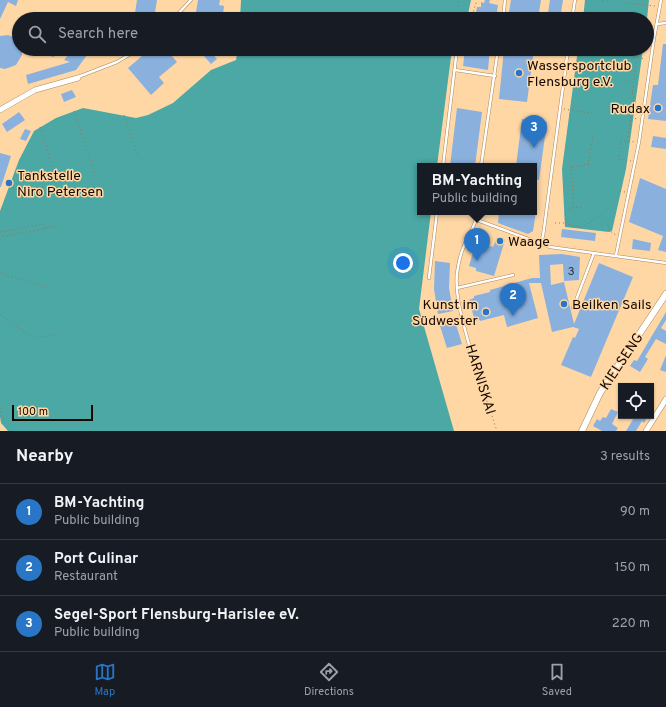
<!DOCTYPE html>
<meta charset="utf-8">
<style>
:root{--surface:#171b24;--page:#242831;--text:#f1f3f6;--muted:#9ea1a6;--line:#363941;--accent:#2976c6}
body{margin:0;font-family:Overpass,sans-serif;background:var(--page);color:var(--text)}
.controls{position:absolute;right:12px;bottom:12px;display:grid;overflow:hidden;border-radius:0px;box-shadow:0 1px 3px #0004}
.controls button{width:36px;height:36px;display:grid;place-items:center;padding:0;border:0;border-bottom:1px solid var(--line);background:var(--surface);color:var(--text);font:20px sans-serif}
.scale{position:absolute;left:12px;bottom:10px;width:81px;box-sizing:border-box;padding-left:4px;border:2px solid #150800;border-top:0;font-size:11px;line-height:14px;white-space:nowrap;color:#150800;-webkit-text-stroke:3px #ffd7a5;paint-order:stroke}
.you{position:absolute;left:403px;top:263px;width:14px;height:14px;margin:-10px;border:3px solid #fff;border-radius:50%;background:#1a73e8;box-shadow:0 0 0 6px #1a73e833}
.badge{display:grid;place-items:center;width:26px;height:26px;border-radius:50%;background:var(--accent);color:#fff;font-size:13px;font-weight:700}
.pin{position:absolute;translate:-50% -33px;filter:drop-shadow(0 1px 2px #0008)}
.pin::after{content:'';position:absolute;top:21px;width:14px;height:12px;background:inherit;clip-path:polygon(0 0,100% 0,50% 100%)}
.popup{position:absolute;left:417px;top:163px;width:120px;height:52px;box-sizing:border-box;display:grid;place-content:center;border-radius:0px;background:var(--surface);filter:drop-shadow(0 1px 3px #0005);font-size:13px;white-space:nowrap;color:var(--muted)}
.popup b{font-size:15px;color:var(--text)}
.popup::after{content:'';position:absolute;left:50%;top:100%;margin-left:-8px;border:8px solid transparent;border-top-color:var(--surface)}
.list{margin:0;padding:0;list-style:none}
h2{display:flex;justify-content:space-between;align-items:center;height:52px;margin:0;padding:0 16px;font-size:17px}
h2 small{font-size:13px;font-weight:400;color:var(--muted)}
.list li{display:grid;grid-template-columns:26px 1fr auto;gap:12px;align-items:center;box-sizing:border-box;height:56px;padding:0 16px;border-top:1px solid var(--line)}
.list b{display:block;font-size:15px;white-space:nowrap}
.list p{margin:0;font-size:13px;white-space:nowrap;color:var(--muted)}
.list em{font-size:13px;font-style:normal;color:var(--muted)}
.icon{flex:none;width:22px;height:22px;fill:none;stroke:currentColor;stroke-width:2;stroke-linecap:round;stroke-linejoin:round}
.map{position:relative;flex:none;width:666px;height:431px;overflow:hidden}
.search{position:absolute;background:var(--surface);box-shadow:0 1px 3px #0004;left:12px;right:12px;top:12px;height:44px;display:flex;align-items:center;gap:10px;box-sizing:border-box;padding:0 14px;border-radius:22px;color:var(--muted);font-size:15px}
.sheet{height:220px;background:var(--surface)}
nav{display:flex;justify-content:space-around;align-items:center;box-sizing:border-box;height:56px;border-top:1px solid var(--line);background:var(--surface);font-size:11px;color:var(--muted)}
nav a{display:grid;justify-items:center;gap:2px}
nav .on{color:var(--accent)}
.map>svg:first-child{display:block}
</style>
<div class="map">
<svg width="666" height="431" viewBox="0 0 666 431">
<rect width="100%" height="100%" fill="#ffd7a5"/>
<g fill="#4ba8a5">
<path d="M241,0H471L468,14L463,18L456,17V19H240Z"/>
<path d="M585,0H649L647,19H583Z"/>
<path d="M238,49H452L437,166H420V212H431L419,309L454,431H8L1,423L0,417V211L19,160L34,131L56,118L83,108L136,118L148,115L173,103L211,70L236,60Z"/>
<path d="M578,49H643L626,169L612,231L609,232L565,227L562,169Z"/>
</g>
<g fill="#8ab1de">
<path d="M0,0H18L16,6L8,2L0,19Z"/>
<path d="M137,0H157L154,19H134Z"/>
<path d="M198,0H220L219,5L224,6L223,14L196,12Z"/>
<path d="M485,0H490L489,3L498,5L496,19H475L477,7H481V2L484,3Z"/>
<path d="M511,0H541L538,19H508Z"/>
<path d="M550,0H563L560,19H547Z"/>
<path d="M8,35L19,39V49H22V55L16,65L5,69L0,68V36Z"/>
<path d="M663,44H666V121L648,119L653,85H658Z"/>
<path d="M47,49H56L54,57L46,55Z"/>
<path d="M73,49H79L87,55L76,70L28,84L26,75L70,62L64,60Z"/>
<path d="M150,49H178L171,55L177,62L159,77L164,83L151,95L128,68Z"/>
<path d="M198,49H208L217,59L211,64Z"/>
<path d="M465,49H490L488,70L463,66Z"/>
<path d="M504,49H534L527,102L499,99Z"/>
<path d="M72,90L76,97L64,102L61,94Z"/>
<path d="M457,108L482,112L475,166H450Z"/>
<path d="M19,112L25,120L7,132L2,124Z"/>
<path d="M522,119L547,122L539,180L534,179V166H516Z"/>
<path d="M25,129L31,131L26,141L20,139Z"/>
<path d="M653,136L666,138V149L651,147Z"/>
<path d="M0,153L11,156L1,187H0Z"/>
<path d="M640,178L666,189V252L658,250L663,236L629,222Z"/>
<path d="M499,212H536L533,231L528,234L498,223Z"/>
<path d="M562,229L596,233L595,241L561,237Z"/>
<path d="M497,237L505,240L494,276L476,271V268L469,266L476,242L493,247Z"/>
<path d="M633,239L651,243L650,251L632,249Z"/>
<path d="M562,254L580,257L579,280L564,281L563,264L550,265L551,285L564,282L574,324L599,263L633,277L591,377L561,365L573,337L575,338L579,329L573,327L552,332L541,283H529L538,318L507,327L504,315L480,321V320L475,321L469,300L474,298V296L490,292V290L532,278H540L539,255Z"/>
<path d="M435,261L450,263L449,288L453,311L438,314L434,289Z"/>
<path d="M666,312V320L661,328L666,331V344L656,339L645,357L648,359L640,372L630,366L634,360L637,361Z"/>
<path d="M454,318L462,344L447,348L439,323Z"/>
<path d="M666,355V372L660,370Z"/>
<path d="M611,409L618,412L612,424L618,428L616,431H602L593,426L597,419L600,421L603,417L606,418Z"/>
<path d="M635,416H648L644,423L642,421L636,431H626Z"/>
</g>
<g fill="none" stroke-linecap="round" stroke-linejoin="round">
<defs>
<g id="service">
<path d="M173,19L191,0"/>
<path d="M503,19L505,0"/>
<path d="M572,19L575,0"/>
<path d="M657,24L666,23"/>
<path d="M455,70L495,76"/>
<path d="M78,77L117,62L139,49"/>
<path d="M443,166L457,49"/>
<path d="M481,166L498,49"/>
<path d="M477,220L550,247L666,263"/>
<path d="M540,243L543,236L568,49"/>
<path d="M616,255L639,142L654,38L661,0"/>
<path d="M429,278L437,212"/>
<path d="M457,288L513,275"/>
<path d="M573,308L594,253"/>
<path d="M472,356C466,331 452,293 458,267C459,261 461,253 464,246C468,235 477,225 477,212"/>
</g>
<g id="minor">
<path d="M0,110L35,90L78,78"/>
<path d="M646,431L666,399"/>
</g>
<path id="tertiary" d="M582,431L600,393L666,294"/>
</defs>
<use href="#service" stroke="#ac8758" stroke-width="3.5"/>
<use href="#minor" stroke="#ac8758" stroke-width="6"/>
<use href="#tertiary" stroke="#ac8758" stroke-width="7"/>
<g stroke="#927658" stroke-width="1" stroke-dasharray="1 3" stroke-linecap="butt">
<path d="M599,0L610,2"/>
<path d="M626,3L655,6"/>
<path d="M458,6L459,0"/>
<path d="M471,19L477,0"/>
<path d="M571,50L602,55"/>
<path d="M634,57L646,59"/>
<path d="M567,81L598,86"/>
<path d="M626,81L633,82"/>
<path d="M632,95L636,61"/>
<path d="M564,109L595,114"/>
<path d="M74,111L95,174"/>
<path d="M124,115L138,156"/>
<path d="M631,118L638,119"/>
<path d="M40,127L58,184"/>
<path d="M628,137L634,97L632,90"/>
<path d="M631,161L618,159L621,140L635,142"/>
<path d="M588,165L593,135"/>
<path d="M571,166L574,207"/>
<path d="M572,167L590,164"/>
<path d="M9,187L32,194"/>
<path d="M620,191L625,192"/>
<path d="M581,207L570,208L565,212L566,224L582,227L602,215"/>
<path d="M555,223H566"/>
<path d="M601,225L607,223L612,233L617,235"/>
<path d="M46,228L56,226"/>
<path d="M0,232L44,224L45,229L0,237"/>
<path d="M0,273L49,288"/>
<path d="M0,315L34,338L57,334"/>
<path d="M473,359L497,431"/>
<path d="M0,408L4,422L11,431"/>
</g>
<use href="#service" stroke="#fff" stroke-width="2.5"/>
<use href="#minor" stroke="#fff" stroke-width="5"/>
<use href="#tertiary" stroke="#fff" stroke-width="6"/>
</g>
<g fill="#2976c6" stroke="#ffd7a5" stroke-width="1.5">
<circle cx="519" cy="73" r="4"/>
<circle cx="658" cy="108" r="4"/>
<circle cx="9" cy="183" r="4"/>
<circle cx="500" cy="241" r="4"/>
<circle cx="564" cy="304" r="4"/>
<circle cx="486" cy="312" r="4"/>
</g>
<g text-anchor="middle" stroke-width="3" stroke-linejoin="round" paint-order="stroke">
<g font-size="12" fill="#323238">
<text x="571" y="275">3</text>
</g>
<g font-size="14" fill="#150800" stroke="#ffd7a5" text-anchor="start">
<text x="527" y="70">Wassersportclub<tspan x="527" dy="16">Flensburg e.V.</tspan></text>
<text x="650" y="113" text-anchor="end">Rudax</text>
<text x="17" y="180">Tankstelle<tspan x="17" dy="16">Niro Petersen</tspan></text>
<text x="508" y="246">Waage</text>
<text x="478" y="309" text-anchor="end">Kunst im<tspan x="478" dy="16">Südwester</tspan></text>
<text x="572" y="309">Beilken Sails</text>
</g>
<g font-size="14" fill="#150800" stroke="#ffd7a5">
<text transform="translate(621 361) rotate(-56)" y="5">KIELSENG</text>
<text transform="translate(481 379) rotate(73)" y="5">HARNISKAI</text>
</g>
</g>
</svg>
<div class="controls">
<button><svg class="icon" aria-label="locate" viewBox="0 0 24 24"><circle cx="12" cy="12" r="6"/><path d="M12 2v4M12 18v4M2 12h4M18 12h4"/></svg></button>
</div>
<div class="scale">100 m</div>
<div class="you"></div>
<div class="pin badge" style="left:477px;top:261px">1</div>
<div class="popup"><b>BM-Yachting</b>Public building</div>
<div class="pin badge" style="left:513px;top:316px">2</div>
<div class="pin badge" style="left:534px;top:148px">3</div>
<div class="search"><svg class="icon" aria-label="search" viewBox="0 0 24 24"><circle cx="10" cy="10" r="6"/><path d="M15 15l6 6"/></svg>Search here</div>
</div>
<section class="sheet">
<h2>Nearby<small>3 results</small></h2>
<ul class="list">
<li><span class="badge">1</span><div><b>BM-Yachting</b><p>Public building</p></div><em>90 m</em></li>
<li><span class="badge">2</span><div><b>Port Culinar</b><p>Restaurant</p></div><em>150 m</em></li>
<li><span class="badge">3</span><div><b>Segel-Sport Flensburg-Harislee eV.</b><p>Public building</p></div><em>220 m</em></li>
</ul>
</section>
<nav>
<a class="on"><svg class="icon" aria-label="map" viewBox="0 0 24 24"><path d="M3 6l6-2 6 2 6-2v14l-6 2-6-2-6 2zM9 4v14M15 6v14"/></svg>Map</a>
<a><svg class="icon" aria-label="directions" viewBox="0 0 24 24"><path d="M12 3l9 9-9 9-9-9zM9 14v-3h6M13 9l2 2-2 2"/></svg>Directions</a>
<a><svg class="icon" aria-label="saved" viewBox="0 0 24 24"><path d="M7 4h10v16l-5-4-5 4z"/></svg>Saved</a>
</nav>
